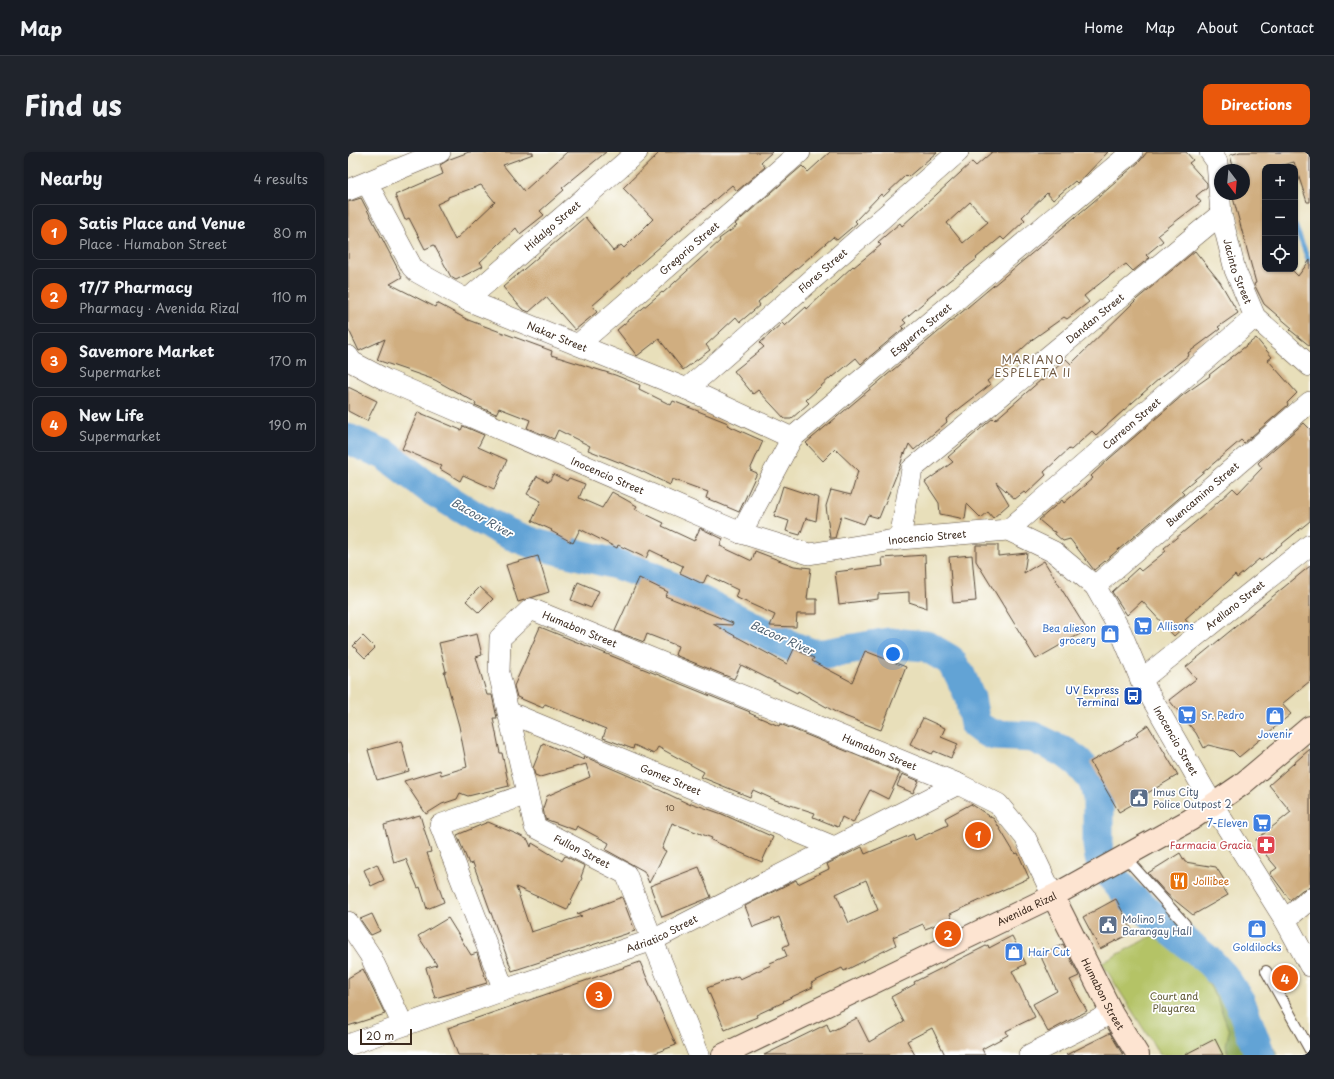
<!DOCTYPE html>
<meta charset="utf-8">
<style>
:root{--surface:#171b24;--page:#20242c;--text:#f1f3f6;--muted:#9ea1a6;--line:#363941;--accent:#ea580c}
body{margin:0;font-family:"Playpen Sans",sans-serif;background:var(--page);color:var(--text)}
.controls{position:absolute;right:12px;top:12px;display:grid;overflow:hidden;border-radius:8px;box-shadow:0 1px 3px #0004}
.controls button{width:36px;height:36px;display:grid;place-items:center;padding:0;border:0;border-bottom:1px solid var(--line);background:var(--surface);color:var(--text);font:20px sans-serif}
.compass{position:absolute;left:866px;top:12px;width:36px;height:36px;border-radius:50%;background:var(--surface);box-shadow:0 1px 3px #0004;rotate:164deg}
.scale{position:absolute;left:12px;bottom:10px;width:52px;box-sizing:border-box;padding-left:4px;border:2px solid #3b2a1e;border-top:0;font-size:11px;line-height:14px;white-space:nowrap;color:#3b2a1e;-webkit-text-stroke:3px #fff;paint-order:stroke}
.you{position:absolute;left:545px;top:502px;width:14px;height:14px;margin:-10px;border:3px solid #fff;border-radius:50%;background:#1a73e8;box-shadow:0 0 0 6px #1a73e833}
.badge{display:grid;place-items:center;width:26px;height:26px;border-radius:50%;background:var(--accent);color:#fff;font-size:13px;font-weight:700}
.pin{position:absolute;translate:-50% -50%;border:2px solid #fff;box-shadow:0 1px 4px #0006}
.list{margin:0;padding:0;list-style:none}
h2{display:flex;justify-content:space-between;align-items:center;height:52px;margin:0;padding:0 16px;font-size:17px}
h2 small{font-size:13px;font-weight:400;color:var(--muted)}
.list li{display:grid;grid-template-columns:26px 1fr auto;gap:12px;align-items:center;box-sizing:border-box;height:56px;margin:0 8px 8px;padding:0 8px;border:1px solid var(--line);border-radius:8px}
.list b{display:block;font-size:15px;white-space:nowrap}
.list p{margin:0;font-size:13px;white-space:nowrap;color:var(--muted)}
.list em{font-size:13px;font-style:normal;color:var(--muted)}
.icon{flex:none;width:22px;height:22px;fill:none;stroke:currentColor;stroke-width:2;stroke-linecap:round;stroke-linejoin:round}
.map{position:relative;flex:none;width:962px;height:903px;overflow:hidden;border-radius:8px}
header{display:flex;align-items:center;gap:24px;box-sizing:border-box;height:56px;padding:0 20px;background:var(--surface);border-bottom:1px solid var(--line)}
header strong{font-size:19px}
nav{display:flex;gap:22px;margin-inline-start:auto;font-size:14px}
.intro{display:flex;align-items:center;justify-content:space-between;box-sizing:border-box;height:96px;padding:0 24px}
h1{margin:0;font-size:28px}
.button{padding:10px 18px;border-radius:8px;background:var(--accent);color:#fff;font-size:14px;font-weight:700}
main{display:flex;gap:24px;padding:0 24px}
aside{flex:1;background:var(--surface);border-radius:8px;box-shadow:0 1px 3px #0004}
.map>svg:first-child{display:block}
</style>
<header>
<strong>Map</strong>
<nav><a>Home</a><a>Map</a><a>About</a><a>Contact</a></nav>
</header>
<div class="intro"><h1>Find us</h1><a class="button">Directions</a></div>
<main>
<aside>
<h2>Nearby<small>4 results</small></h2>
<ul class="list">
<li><span class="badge">1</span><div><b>Satis Place and Venue</b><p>Place · Humabon Street</p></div><em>80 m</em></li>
<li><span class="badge">2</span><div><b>17/7 Pharmacy</b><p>Pharmacy · Avenida Rizal</p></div><em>110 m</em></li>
<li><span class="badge">3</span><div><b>Savemore Market</b><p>Supermarket</p></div><em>170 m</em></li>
<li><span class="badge">4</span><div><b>New Life</b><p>Supermarket</p></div><em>190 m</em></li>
</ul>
</aside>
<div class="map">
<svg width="962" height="903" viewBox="0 0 962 903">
<rect width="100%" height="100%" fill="#fff"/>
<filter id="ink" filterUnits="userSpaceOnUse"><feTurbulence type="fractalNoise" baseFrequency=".025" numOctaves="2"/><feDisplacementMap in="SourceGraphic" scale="8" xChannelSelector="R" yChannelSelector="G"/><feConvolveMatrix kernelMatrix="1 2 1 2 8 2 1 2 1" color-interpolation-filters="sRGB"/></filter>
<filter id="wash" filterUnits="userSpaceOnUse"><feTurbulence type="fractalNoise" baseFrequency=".012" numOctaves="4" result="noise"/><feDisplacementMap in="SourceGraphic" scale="16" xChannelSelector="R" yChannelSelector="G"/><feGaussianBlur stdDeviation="0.9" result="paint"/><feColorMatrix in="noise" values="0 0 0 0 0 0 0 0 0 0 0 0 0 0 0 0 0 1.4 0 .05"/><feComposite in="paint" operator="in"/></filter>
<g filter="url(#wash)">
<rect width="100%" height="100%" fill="#e8dfba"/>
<path fill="#b4c366" stroke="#787642" d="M809,781L859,824L889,880L878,897L880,903H812L754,811Z"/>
<path fill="#8fa95b" stroke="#656a3c" d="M767,722L884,819L898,842L908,868L930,903H881L878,893L881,879L869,847L857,825L836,802L772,749L756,730Z"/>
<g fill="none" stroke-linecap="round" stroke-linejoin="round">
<g stroke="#62a3d5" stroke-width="5">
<path d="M933,0L936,15"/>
<path d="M947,73L962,112"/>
</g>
<path stroke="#62a3d5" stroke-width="31" d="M0,287L38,303L81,336L128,365L159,381L187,392L268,412L302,424L443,494L464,502H476L541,491L578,494L602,508L612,523L622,546L627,572L635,578L646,583L685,585L718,601L730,610L744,626L747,633L750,646V693L752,706L758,718L781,744L862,810L875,824L892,850L912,903"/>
</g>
<g id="blocks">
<g fill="#d0ae80" fill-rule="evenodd">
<path d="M121,0H185V2L155,13L176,39L219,0H258L214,36L216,38L192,59L196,63L172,82L168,76L132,110L135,114L108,128L103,125L86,93L77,97L61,66L57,68L47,43L95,22L92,13L102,7ZM133,33L147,50L107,88L89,52L100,47V45Z"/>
<path d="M312,0H424L413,10L417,15L389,39L384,33L271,130L244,154L249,160L227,178L198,145L181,160L174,157L155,135L237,65L265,99L273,93L276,96L305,67L275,36Z"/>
<path d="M482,0H589L560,25L558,23L535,45L533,42L507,69L509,71L489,88L485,85L410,150L412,153L392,170L388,165L358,193L362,198L335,218L311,187L289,204L269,178L314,140L315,141L372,89L371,87L389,74L387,72L454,14L460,20Z"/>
<path d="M644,0H760L736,25L729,31L727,29L705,48L699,41L674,65L677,68L656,88L653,85L628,106L629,107L579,146L580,147L555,168L558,171L554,174L556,176L513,212L508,206L485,225L484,224L458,248L461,251L443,267H437L410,238L405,242L386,219L416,195L412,191L434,171L437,174L458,155L459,157L505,114L506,115L533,93L530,90L552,71L554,74L624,10L628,14ZM622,50L640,70L615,91L599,71Z"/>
<path d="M799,0H838L845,8L841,11L859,31V35L848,44L853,50L810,83L815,89L798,103L801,106L785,119L778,112L765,121L736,144L741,150L719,167L716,165L685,187L663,207L664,209L639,229L642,233L598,267L599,270L566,298L561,292L557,302L556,301L552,314L531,366L520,363L516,372L493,364L487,386H482L478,354L483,338L503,343L510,319L487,297L475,309L458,291L745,50L792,9Z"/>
<path d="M892,0H962V50H959L946,10L928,15H917V117H943L950,124L962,108V194L942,178L944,176L916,152L906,132L908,131L884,42H896V18H886L882,3Z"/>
<path d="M13,46L54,125L42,132L87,155L89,151L120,168L204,199L203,203L267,223L292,233L291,237L323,253L325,249L380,271L379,273L415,289L402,318L409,321L391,360L358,346L360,340L324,327L322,333L291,318L240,298L242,294L210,278L206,287L179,276L182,268L151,256L148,262L127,253L128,251L125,249L87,228L29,208L37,187L11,199L0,176V50Z"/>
<path d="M847,99L872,130L890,161L870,175L872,177L840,201L841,203L812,226L748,283L744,279L723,298L721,297L696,320L698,323L678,342L676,340L667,347L648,330L661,352L645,366L640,360L633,366L619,352L617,367L592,362L591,351L577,330L605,310L600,305L645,266L647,268L693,228L694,229L718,207L723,212L789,147Z"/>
<path d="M908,186L924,205L920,208L949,241L939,251L940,253L896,291L893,288L833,339L836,342L757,409L746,418L722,387L715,389L707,382V380L704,379L691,368L714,348L716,351L745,326L743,324L762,306L835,243L862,224L861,223Z"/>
<path d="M0,235L29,249L19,269L0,259Z"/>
<path d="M70,260L113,278L115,274L136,283L130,295L159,308L146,337L115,323L112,329L92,317L94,314L54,297Z"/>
<path d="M956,271L962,277V369L913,409L911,407L889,426L887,423L837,467L840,471L826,484L794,449L779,463L764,440L790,416L793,419L818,399L816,396L857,362L885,336L890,341L914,316L910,311L912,309Z"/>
<path d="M205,322L219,329L221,326L237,332L231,346L254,356L264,340L289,354L287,357L316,371L314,374L346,389L352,376L375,387L372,394L404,409L407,399L446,414L463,416L459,447H469V462H449L448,475L422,474L427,463L387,445L390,438L359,423L355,432L332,421L335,414L302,398L298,406L270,393L269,396L232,377L225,391L203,379L204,378L184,369L193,349L179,342L189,324L201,330Z"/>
<path d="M435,334L471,346L468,369L458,366L452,383L438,379L441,369L426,364Z"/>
<path d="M628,393H650V404L679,401L676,421L696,409L739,478L688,507L628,409Z"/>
<path d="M577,403L579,456L561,450V440L530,442V447L491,452L487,420L535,414L534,406Z"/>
<path d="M624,403L628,449L605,451L601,405Z"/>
<path d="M190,404L201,440L170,450L158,413Z"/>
<path d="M962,414V529L934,552L943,562L891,605L885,599L860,593L856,596L848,581L821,548L848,527L838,515Z"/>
<path d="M291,426L320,440L317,444L385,471L384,473L365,472L439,512L446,497L466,506L464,509L504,530L517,499L558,515L533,578L491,562L450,539L449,541L393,513L386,527L327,503L330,494L299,482L296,490L267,479Z"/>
<path d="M230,430L251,439L243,456L223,448Z"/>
<path d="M132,435L145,447L131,461L118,449Z"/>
<path d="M192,475L402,560L401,561L431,574L432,572L552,621L540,647L522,638L505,671L494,665L490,675L465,665L467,661L427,648L405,638L402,645L353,625L356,620L310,595L306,602L286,593L285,597L258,587L255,586L258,577L197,552L195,556L169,545L166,534Z"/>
<path d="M129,482L134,503L128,505L139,543H144L149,566H145L152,601H154L161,634L120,644L112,641L109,647L94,652L78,662L56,629L92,618L93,623L119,615L111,574L96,520H98L91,491Z"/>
<path d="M15,484L27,496L17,506L5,494Z"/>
<path d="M575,566L597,576L593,585L610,592L603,606L586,599L584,602L562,592Z"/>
<path d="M800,573L830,623L798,642L799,644L771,660L742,610L790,583L788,581Z"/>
<path d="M53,589L61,619L29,628L20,598Z"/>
<path d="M195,591L236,608L235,604L288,627L343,653V651L374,662L425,685L414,710L363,688L364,686L324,671L314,697L318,699L301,731L296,719L258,698L261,691L229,674L227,678L197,667L195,656L199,644L242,625L238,612L192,625L187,623L185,616Z"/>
<path d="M962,597V735L954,738L942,748L922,721L929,716L918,703L920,701L908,688L943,660L921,633Z"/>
<path d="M554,622L571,629L565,641L549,634Z"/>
<path d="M623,652L646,667L667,702L670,701L681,726L602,762L604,767L577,777L575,772L545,785L548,793L496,819L494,816L463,831L465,835L435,849L436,850L408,863L409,865L377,878L359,836L390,824L392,827L423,813L422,811L439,804L435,795L441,792L431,765L405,775L397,754L448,728L450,732L481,717L479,712L514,695L517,702L565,682L567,688L600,673L597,666ZM518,728L530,758L501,771L488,742Z"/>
<path d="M72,663L83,700L79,701L96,750L79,757L72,735L70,736L58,707L46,711L36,673Z"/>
<path d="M140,670L171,683L180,688L183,695L184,691L214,709L217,704L237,714L233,725L234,726L219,758L168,735L183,780L234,764L229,762L274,745L287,779L164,819L125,711L121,712L109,683Z"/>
<path d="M832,701L837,710L868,715L878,731L874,734L880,743L845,763L819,742L800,721Z"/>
<path d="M29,712L36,728L23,734L16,718Z"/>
<path d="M351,715L363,745L314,765L302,734Z"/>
<path d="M768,747L785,780L752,797L735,765Z"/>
<path d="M24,762L32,779L23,783L12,767Z"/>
<path d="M100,766L123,803L129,801L139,831L87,846L78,816L89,813L70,784Z"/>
<path d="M664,784L678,812L664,819L687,865L658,879L660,883L634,897L637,903H597L584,876L559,889L567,903H416L479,872L482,880L509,866L521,890L556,870L543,845L567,832L566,830L640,793L641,796Z"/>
<path d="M715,792L731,824L722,828L739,859L700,880L685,852L709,839L694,807V802Z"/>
<path d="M292,810L328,893L302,903H110L100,876Z"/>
<path d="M15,817L37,862L0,874V826Z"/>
<path d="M762,881L775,903H718Z"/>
<path d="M867,887L875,903H836Z"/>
</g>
</g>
</g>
<g filter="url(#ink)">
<use href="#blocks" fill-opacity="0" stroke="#554535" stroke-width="1"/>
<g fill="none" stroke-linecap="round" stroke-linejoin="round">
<defs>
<g id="lane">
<path d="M776,704L837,772"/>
<path d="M918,819L962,898"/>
</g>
<g id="street">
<path id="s1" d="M862,0L869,10L873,62L887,118L907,165L962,214"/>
<path id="s2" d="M19,31L64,115L69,120L119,148L339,237L444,286"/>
<path d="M0,38L92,0"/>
<path id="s3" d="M119,148L289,0"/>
<path id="s4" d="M231,192L452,0"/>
<path id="s5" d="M0,204L4,210L38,228L393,381L461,402L552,387L660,378L706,400L747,434L773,480L793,528L865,653L937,768L962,814"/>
<path id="s6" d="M339,237L610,0"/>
<path id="s7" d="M660,378L907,165"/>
<path id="s8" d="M393,381L444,286L784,0"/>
<path id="s9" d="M552,387L564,317L873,62"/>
<path id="s10" d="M747,434L962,250"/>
<path id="s11" d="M793,528L962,393"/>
<path id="s12" d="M160,560L486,695"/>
<path d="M937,768L962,747"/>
<path d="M0,770L22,803L55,873"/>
<path d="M156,838L92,673L179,642"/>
<path id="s13" d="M0,893L156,838L305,788L610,632"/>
<path id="s14" d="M351,903L278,722L187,675L151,521L152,486L183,457L610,632L650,652L677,685L705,744"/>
<path d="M681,903L764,861"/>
</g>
<g id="secondary">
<path id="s15" d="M705,744L764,861L790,903"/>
<path id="s16" d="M375,903L705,744L842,668L893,633L962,575"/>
</g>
</defs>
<use href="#lane" stroke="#554535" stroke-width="12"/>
<use href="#street" stroke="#554535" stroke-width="22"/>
<use href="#secondary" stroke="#554535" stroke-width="24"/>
<use href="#lane" stroke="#fff" stroke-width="10"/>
<use href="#street" stroke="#fff" stroke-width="21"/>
<use href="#secondary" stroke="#fde4d1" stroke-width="22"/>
</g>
</g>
<defs>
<symbol id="supermarket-square" viewBox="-11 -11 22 22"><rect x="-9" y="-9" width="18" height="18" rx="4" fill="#3f7fe0" stroke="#fff"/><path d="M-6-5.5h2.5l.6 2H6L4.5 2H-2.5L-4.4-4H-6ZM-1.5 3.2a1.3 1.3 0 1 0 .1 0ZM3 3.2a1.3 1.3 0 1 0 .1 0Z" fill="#fff"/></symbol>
<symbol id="shop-square" viewBox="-11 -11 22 22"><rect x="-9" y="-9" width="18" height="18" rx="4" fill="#3f7fe0" stroke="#fff"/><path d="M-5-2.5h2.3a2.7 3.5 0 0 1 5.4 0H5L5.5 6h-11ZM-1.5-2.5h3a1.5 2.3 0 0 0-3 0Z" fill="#fff"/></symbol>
<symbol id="bus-square" viewBox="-11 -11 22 22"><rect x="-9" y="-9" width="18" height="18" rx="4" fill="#1a4fb4" stroke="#fff"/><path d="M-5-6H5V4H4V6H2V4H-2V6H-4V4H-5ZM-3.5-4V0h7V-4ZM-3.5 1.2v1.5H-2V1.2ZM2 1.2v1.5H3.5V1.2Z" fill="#fff"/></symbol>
<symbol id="civic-square" viewBox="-11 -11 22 22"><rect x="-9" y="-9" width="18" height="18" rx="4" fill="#5c6f8a" stroke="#fff"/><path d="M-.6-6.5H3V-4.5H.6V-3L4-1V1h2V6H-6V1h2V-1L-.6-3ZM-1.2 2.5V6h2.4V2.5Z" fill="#fff"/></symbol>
<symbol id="pharmacy-square" viewBox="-11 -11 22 22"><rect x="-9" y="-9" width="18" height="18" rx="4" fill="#e0444e" stroke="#fff"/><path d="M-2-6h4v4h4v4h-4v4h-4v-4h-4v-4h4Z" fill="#fff"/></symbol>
<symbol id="restaurant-square" viewBox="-11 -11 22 22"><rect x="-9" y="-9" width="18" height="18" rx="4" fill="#e8710a" stroke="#fff"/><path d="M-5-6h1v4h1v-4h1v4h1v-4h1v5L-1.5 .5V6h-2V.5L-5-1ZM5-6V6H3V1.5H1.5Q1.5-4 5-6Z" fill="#fff"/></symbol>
</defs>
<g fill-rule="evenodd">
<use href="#supermarket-square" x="784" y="463" width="22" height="22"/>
<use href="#shop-square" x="751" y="471" width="22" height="22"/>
<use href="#bus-square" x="774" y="533" width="22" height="22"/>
<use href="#supermarket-square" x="828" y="552" width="22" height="22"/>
<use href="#shop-square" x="916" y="553" width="22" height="22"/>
<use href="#civic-square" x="780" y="635" width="22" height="22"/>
<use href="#supermarket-square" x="903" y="660" width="22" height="22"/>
<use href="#pharmacy-square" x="907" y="682" width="22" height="22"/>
<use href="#restaurant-square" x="820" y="718" width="22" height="22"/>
<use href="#civic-square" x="749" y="762" width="22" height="22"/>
<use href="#shop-square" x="898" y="766" width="22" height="22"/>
<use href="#shop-square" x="655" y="789" width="22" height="22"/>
</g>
<g text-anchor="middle" stroke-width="3.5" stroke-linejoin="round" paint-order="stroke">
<g font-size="8" fill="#604b36">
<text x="322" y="659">10</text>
</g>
<g font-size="10" fill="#3b2a1e" stroke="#fff">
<text dy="4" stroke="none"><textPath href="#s3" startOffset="113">Hidalgo Street</textPath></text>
<text dy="4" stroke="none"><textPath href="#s4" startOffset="146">Gregorio Street</textPath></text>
<text dy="4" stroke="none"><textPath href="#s6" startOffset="180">Flores Street</textPath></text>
<text dy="4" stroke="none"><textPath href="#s1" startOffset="124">Jacinto Street</textPath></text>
<text dy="4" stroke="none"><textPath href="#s9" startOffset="308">Dandan Street</textPath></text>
<text dy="4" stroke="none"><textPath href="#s8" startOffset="276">Esguerra Street</textPath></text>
<text dy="4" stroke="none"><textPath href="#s2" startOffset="257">Nakar Street</textPath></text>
<text dy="4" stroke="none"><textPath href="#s7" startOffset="163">Carreon Street</textPath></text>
<text dy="4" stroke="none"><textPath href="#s5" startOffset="287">Inocencio Street</textPath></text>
<text dy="4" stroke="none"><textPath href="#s10" startOffset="141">Buencamino Street</textPath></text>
<text dy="4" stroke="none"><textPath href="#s5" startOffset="623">Inocencio Street</textPath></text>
<text dy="4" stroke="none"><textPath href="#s11" startOffset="120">Arellano Street</textPath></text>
<text dy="4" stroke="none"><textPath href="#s14" startOffset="586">Humabon Street</textPath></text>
<text dy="4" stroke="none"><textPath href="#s5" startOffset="983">Inocencio Street</textPath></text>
<text dy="4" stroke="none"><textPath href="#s14" startOffset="910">Humabon Street</textPath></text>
<text dy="4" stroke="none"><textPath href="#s12" startOffset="176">Gomez Street</textPath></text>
<text transform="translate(234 699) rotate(27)" y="4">Fullon Street</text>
<text dy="4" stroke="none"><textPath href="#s16" startOffset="337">Avenida Rizal</textPath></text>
<text dy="4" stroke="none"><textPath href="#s13" startOffset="333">Adriatico Street</textPath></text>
<text dy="4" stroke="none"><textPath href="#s15" startOffset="110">Humabon Street</textPath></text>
</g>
<g font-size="10" fill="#366cbe" stroke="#fff" text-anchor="start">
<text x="809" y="478">Allisons</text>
<text x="748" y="480" text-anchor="end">Bea alieson<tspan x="748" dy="12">grocery</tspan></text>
<text x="853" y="567">Sr. Pedro</text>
<text x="927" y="586" text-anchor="middle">Jovenir</text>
<text x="900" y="675" text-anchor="end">7-Eleven</text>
<text x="909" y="799" text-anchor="middle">Goldilocks</text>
<text x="680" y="804">Hair Cut</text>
</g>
<g font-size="10" fill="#164399" stroke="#fff" text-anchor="end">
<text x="771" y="542">UV Express<tspan x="771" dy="12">Terminal</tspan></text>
</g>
<g font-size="10" fill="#4e5e75" stroke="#fff" text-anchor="start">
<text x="805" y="644">Imus City<tspan x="805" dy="12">Police Outpost 2</tspan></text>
<text x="774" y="771">Molino 5<tspan x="774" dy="12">Barangay Hall</tspan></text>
</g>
<g font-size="10" fill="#be3a42" stroke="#fff" text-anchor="end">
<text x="904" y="697">Farmacia Gracia</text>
</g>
<g font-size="10" fill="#c56008" stroke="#fff" text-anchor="start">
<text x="845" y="733">Jollibee</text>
</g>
<g font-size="10" fill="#5f5834" stroke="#fff">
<text x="826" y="848">Court and<tspan x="826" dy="12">Playarea</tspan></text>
</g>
<g font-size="11" letter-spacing="1" fill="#6f5840" stroke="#fff">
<text x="685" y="212">MARIANO<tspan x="685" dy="13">ESPELETA II</tspan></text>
</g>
<g font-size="11" font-style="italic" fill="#4d6070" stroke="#fff">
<text transform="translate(134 366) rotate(29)" y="4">Bacoor River</text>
<text transform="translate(434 486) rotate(24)" y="4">Bacoor River</text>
</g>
</g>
</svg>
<div class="controls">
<button>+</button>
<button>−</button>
<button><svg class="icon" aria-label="locate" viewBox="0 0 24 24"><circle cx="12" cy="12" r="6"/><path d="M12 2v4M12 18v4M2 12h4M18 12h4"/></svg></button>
</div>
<svg class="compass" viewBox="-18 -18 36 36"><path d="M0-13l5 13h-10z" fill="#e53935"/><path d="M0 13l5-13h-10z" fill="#9ea1a6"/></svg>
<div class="scale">20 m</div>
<div class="you"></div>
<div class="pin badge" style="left:630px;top:683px">1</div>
<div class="pin badge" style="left:600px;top:782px">2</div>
<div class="pin badge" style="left:251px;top:843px">3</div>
<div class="pin badge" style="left:937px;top:826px">4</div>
</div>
</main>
